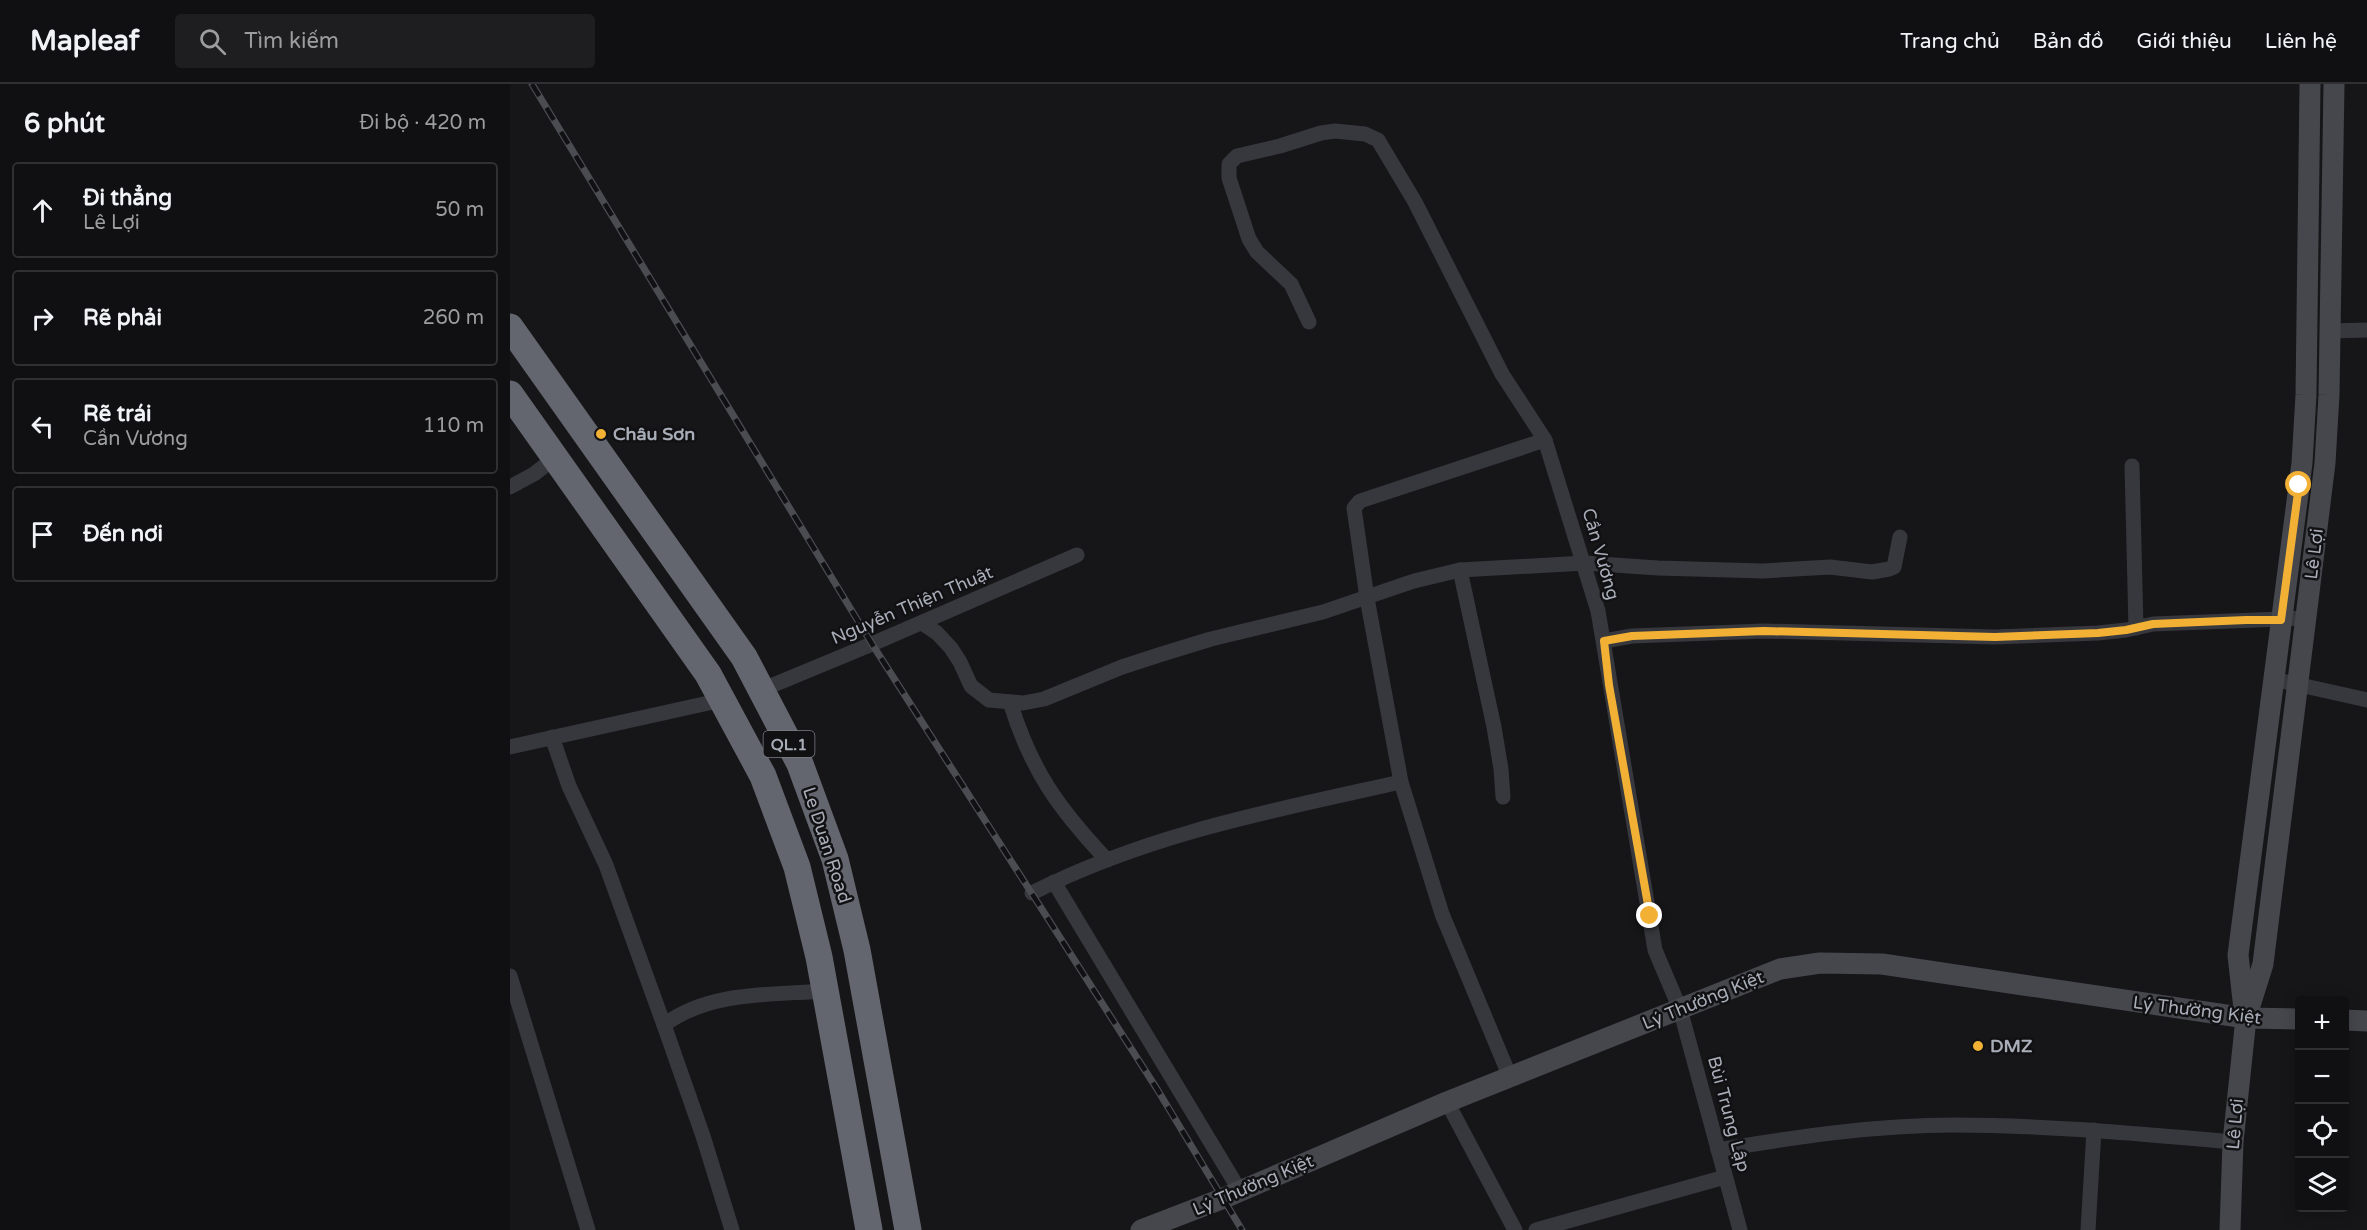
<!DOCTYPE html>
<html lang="vi">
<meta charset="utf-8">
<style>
:root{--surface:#101012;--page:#1e1e20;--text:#f1f3f6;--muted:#9c9d9f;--line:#303032}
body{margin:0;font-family:"Varela Round",sans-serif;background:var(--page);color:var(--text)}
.controls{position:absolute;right:18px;bottom:18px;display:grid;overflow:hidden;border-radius:6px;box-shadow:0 3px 15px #0003}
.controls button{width:54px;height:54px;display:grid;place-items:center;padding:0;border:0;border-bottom:2px solid var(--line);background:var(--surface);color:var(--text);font:30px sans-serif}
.stop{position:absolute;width:18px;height:18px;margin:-14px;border:4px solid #f2b134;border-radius:50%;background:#fff}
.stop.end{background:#f2b134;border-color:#fff;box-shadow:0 2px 6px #0008}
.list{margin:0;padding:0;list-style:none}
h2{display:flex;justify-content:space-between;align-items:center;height:78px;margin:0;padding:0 24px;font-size:26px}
h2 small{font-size:20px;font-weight:400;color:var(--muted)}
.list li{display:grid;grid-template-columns:39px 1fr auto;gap:18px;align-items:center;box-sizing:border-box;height:96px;margin:0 12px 12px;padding:0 12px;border:2px solid var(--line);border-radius:6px}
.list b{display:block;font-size:22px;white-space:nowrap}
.list p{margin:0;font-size:20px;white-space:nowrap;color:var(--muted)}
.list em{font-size:20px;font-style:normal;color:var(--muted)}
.icon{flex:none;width:33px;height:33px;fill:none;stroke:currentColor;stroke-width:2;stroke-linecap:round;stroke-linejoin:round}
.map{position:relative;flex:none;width:1857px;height:1146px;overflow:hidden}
header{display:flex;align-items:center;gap:36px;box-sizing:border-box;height:84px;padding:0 30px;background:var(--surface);border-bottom:2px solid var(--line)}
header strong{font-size:28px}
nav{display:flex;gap:33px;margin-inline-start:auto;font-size:21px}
.search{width:420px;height:54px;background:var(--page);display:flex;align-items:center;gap:15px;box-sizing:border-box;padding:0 21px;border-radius:6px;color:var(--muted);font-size:22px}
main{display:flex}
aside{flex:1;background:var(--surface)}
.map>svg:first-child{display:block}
</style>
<header>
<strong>Mapleaf</strong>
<div class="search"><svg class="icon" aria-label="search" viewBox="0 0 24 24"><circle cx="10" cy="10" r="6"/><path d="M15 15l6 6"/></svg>Tìm kiếm</div>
<nav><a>Trang chủ</a><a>Bản đồ</a><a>Giới thiệu</a><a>Liên hệ</a></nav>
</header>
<main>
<aside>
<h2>6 phút<small>Đi bộ · 420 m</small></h2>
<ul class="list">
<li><svg class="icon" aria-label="ahead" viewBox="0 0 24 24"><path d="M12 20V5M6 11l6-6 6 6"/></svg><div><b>Đi thẳng</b><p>Lê Lợi</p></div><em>50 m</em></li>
<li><svg class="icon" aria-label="right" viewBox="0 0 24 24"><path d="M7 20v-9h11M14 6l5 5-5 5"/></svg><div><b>Rẽ phải</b></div><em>260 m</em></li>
<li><svg class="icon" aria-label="left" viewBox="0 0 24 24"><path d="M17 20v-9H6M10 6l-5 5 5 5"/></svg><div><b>Rẽ trái</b><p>Cần Vương</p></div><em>110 m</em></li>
<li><svg class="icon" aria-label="arrive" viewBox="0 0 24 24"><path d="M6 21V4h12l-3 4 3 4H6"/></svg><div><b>Đến nơi</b></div></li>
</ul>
</aside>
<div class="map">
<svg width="1857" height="1146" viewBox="0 0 1857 1146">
<rect width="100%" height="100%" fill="#161618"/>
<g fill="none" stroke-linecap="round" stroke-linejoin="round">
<g stroke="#37383d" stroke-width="15">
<path d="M799,238L781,200L747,168L739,155L719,94V80L727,72L770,62L811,49L825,47L855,50L868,56L905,118L992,290L1035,356L1088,527L1145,866L1170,925L1230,1146"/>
<path d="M1820,247L1857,246"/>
<path d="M1622,382L1626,544"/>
<path d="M0,403L24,390L46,373"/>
<path d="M950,486L984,643L991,685L993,713"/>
<path d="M412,539L427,549L441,564L450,578L461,602L479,616L513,619L534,615L612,583L652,570L701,555L813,528L904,497L950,486L1075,479L1148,484L1253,487L1320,483L1362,488L1379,485L1384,483L1390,453"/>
<path d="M1094,557L1122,552L1254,547L1485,553L1588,549L1616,546L1643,540L1796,534"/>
<path d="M1763,595L1857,616"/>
<path d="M251,606L362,560L567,471"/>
<path d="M500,618C521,686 548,724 597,776"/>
<path d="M42,653L59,702L96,781L154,941L193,1052L222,1146"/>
<path d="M0,663L212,616"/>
<path d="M544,798L730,1107"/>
<path d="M522,809C638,750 765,726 891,698"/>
<path d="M0,892L78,1146"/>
<path d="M154,941C199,907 261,911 315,907"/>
<path d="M1000,993L932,830L891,698L857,514L844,424L850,417L1035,356"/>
<path d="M937,1018L1005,1146"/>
<path d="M1208,1066C1286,1053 1364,1041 1444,1041C1537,1041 1630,1050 1723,1058"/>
<path d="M1026,1146L1215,1093"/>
<path d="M1578,1146L1584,1046"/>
</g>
<g stroke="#45474d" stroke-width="21">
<path d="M1734,925L1728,871L1792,379L1796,311L1800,0"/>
<path d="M1834,936L1857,937"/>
<path d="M631,1146L714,1114L937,1018L1270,885L1310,879L1372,880L1736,934L1790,935"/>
<path d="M1720,1146L1723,1058L1736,934L1753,880L1815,379L1819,311L1824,0"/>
</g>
<g stroke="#63666e" stroke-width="27">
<path d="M0,243L234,573L290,680L325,775L347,866L398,1146"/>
<path d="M0,310L198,590L253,692L287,783L309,873L359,1146"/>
</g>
<defs>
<path id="rail" d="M22,0L362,560L647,1005L732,1146"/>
</defs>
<use href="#rail" stroke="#4a4c52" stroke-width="7"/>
<use href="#rail" stroke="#111113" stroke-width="4.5" stroke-dasharray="14" stroke-linecap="butt"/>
</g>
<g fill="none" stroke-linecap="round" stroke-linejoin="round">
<path stroke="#f2b134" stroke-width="8" d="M1140,832L1099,601L1094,557L1122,552L1254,547L1485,553L1588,549L1616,546L1643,540L1736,536H1771L1789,401"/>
</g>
<g fill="#f2b134" stroke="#111113" stroke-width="2">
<circle cx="91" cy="350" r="6"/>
<circle cx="1468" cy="962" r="6"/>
</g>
<g text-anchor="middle" stroke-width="5" stroke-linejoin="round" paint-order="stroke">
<rect fill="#111113" stroke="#7b7e86" stroke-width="1.5" x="253.5" y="647" width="51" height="26" rx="4.5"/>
<g font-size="16" font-weight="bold" fill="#a8adb8">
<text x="279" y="666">QL.1</text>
</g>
<g font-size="18" font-weight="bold" fill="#a8adb8" stroke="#111113" text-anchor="start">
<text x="103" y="356">Châu Sơn</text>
<text x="1480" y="968">DMZ</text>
</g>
<g font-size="18" fill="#a8adb8" stroke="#111113">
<text transform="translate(1091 470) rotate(74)" y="6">Cần Vương</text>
<text transform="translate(1804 470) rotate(-83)" y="6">Lê Lợi</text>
<text transform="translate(402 521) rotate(-23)" y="6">Nguyễn Thiện Thuật</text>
<text transform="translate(317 761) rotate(72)" y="6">Le Duan Road</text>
<text transform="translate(1193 916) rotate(-22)" y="6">Lý Thường Kiệt</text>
<text transform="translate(1687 926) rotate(7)" y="6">Lý Thường Kiệt</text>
<text transform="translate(1219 1030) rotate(75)" y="6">Bùi Trung Lập</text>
<text transform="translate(1725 1040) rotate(-85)" y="6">Lê Lợi</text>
<text transform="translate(743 1101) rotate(-23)" y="6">Lý Thường Kiệt</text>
</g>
</g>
</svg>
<div class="controls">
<button>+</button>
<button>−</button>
<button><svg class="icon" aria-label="locate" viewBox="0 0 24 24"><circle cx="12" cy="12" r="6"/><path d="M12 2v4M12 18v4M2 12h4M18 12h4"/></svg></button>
<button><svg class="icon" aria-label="layers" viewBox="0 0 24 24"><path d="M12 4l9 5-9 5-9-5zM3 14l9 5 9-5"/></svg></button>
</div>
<div class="stop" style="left:1789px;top:401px"></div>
<div class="stop end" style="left:1140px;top:832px"></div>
</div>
</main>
